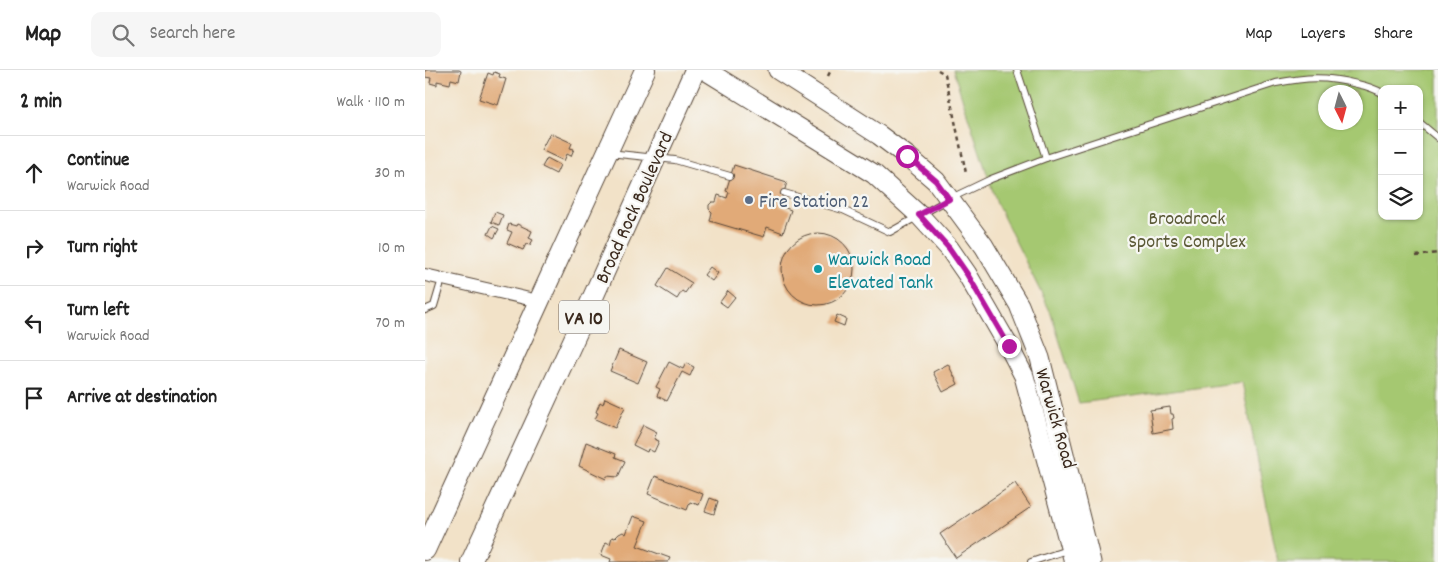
<!DOCTYPE html>
<meta charset="utf-8">
<style>
:root{--surface:#fff;--page:#f6f6f6;--text:#222;--muted:#767676;--line:#e0e0e0}
body{margin:0;font-family:Dekko,sans-serif;background:var(--page);color:var(--text)}
.controls{position:absolute;right:15px;top:15px;display:grid;overflow:hidden;border-radius:10px;box-shadow:0 1px 4px #0004}
.controls button{width:45px;height:45px;display:grid;place-items:center;padding:0;border:0;border-bottom:1px solid var(--line);background:var(--surface);color:var(--text);font:25px sans-serif}
.compass{position:absolute;left:893px;top:15px;width:45px;height:45px;border-radius:50%;background:var(--surface);box-shadow:0 1px 4px #0004;rotate:174deg}
.stop{position:absolute;width:15px;height:15px;margin:-11px;border:4px solid #b5179e;border-radius:50%;background:#fff}
.stop.end{background:#b5179e;border-color:#fff;box-shadow:0 1px 5px #0008}
.list{margin:0;padding:0;list-style:none}
h2{display:flex;justify-content:space-between;align-items:center;height:65px;margin:0;padding:0 20px;font-size:21px}
h2 small{font-size:16px;font-weight:400;color:var(--muted)}
.list li{display:grid;grid-template-columns:32px 1fr auto;gap:15px;align-items:center;box-sizing:border-box;height:75px;padding:0 20px;border-top:1px solid var(--line)}
.list b{display:block;font-size:19px;white-space:nowrap}
.list p{margin:0;font-size:16px;white-space:nowrap;color:var(--muted)}
.list em{font-size:16px;font-style:normal;color:var(--muted)}
.icon{flex:none;width:28px;height:28px;fill:none;stroke:currentColor;stroke-width:2;stroke-linecap:round;stroke-linejoin:round}
.map{position:relative;flex:none;width:1013px;height:492px;overflow:hidden}
header{display:flex;align-items:center;gap:30px;box-sizing:border-box;height:70px;padding:0 25px;background:var(--surface);border-bottom:1px solid var(--line)}
header strong{font-size:24px}
nav{display:flex;gap:28px;margin-inline-start:auto;font-size:18px}
.search{width:350px;height:45px;background:var(--page);display:flex;align-items:center;gap:12px;box-sizing:border-box;padding:0 18px;border-radius:10px;color:var(--muted);font-size:19px}
main{display:flex}
aside{flex:1;background:var(--surface)}
.map>svg:first-child{display:block}
</style>
<header>
<strong>Map</strong>
<div class="search"><svg class="icon" aria-label="search" viewBox="0 0 24 24"><circle cx="10" cy="10" r="6"/><path d="M15 15l6 6"/></svg>Search here</div>
<nav><a>Map</a><a>Layers</a><a>Share</a></nav>
</header>
<main>
<aside>
<h2>2 min<small>Walk · 110 m</small></h2>
<ul class="list">
<li><svg class="icon" aria-label="ahead" viewBox="0 0 24 24"><path d="M12 20V5M6 11l6-6 6 6"/></svg><div><b>Continue</b><p>Warwick Road</p></div><em>30 m</em></li>
<li><svg class="icon" aria-label="right" viewBox="0 0 24 24"><path d="M7 20v-9h11M14 6l5 5-5 5"/></svg><div><b>Turn right</b></div><em>10 m</em></li>
<li><svg class="icon" aria-label="left" viewBox="0 0 24 24"><path d="M17 20v-9H6M10 6l-5 5 5 5"/></svg><div><b>Turn left</b><p>Warwick Road</p></div><em>70 m</em></li>
<li><svg class="icon" aria-label="arrive" viewBox="0 0 24 24"><path d="M6 21V4h12l-3 4 3 4H6"/></svg><div><b>Arrive at destination</b></div></li>
</ul>
</aside>
<div class="map">
<svg width="1013" height="492" viewBox="0 0 1013 492">
<rect width="100%" height="100%" fill="#f6f6f2"/>
<filter id="ink" filterUnits="userSpaceOnUse"><feTurbulence type="fractalNoise" baseFrequency=".02" numOctaves="2"/><feDisplacementMap in="SourceGraphic" scale="10" xChannelSelector="R" yChannelSelector="G"/><feConvolveMatrix kernelMatrix="1 2 1 2 8 2 1 2 1" color-interpolation-filters="sRGB"/></filter>
<filter id="wash" filterUnits="userSpaceOnUse"><feTurbulence type="fractalNoise" baseFrequency=".0096" numOctaves="4" result="noise"/><feDisplacementMap in="SourceGraphic" scale="20" xChannelSelector="R" yChannelSelector="G"/><feGaussianBlur stdDeviation="1.12" result="paint"/><feColorMatrix in="noise" values="0 0 0 0 0 0 0 0 0 0 0 0 0 0 0 0 0 1.4 0 .05"/><feComposite in="paint" operator="in"/></filter>
<g filter="url(#wash)">
<rect width="100%" height="100%" fill="#f2e2c8"/>
<path fill="#a5c871" stroke="#707948" fill-rule="evenodd" d="M528,0H1013V492H853L817,312L654,333L626,243L572,134ZM957,19H994V146H957ZM901,22H931V52H901Z"/>
<g id="blocks">
<g fill="#e1aa78">
<path d="M0,0H34L36,1L34,11L26,9L25,14L12,11V15L5,13L6,8L0,7Z"/>
<path d="M69,2L75,4L74,7L81,9L73,35L54,29L63,3L68,5Z"/>
<path d="M125,63L147,73L145,78L149,79L146,86L142,84L139,91L116,80Z"/>
<path d="M122,88L135,95L131,104L117,97Z"/>
<path d="M309,95L362,112L355,136L366,140L358,163L342,157L339,167L285,151L287,142L284,139V135L287,132H291L293,125L302,128L304,122L301,121Z"/>
<path d="M70,142L78,145L74,155L66,152Z"/>
<path d="M84,154L91,156L92,154L107,161L104,168L108,170L105,175L101,174L98,180L82,173L87,162L82,160Z"/>
<path d="M67,156L74,159L69,168L63,164Z"/>
<circle cx="393" cy="199" r="36"/>
<path d="M285,197L293,203L287,211L279,205Z"/>
<path d="M243,198L267,213L260,223L257,221L252,229L232,216Z"/>
<path d="M303,221L310,227L302,237L295,232Z"/>
<path d="M412,245L421,249L419,256L409,252Z"/>
<path d="M194,280L222,292L213,313L185,301Z"/>
<path d="M244,292L258,299L261,293L269,297L265,306L257,302L242,331L232,326L235,319L231,317Z"/>
<path d="M523,294L533,314L518,322L508,302Z"/>
<path d="M180,328L200,337L190,358L170,349L173,343L171,342L175,332L178,334Z"/>
<path d="M745,337L746,344H748L749,348L747,349L748,359L728,363L725,340Z"/>
<path d="M218,355L232,362L229,369L234,371L229,382L223,379L222,382L208,375Z"/>
<path d="M161,372L191,384L190,387L200,391L193,407L182,406L181,409L154,396Z"/>
<path d="M230,406L278,424L274,435L265,432L262,440L223,424Z"/>
<path d="M590,413L606,437L531,488L515,464Z"/>
<path d="M285,428L293,431L289,444L280,441Z"/>
<path d="M208,446L222,451L212,476L245,488L243,492H185L186,489L176,485L181,472L185,474L187,467L190,468L194,464L198,462L201,464Z"/>
</g>
</g>
</g>
<g filter="url(#ink)">
<use href="#blocks" fill-opacity="0" stroke="#564638" stroke-width="1"/>
<g fill="none" stroke-linecap="round" stroke-linejoin="round">
<defs>
<g id="service">
<path d="M592,0L621,88"/>
<path d="M994,52L1013,68"/>
<path d="M184,83L250,90L305,106"/>
<path d="M359,123L418,140L465,162L524,129L566,109L621,88L851,13C882,7 901,6 932,14C941,16 949,18 957,23"/>
<path d="M0,240L9,236L17,209"/>
<path d="M606,492L645,479"/>
</g>
<path id="minor" d="M0,205L113,231"/>
<g id="secondary">
<path d="M280,0L449,104L494,145L524,178L542,204L583,275L599,306L649,492"/>
<path d="M353,0L454,65L482,86L511,111L559,176L594,235L615,288L666,492"/>
</g>
<g id="primary">
<path d="M0,480L220,0"/>
<path d="M46,492L160,245L270,0"/>
</g>
</defs>
<use href="#service" stroke="#564638" stroke-width="8"/>
<use href="#minor" stroke="#564638" stroke-width="14"/>
<use href="#secondary" stroke="#564638" stroke-width="21"/>
<use href="#primary" stroke="#564638" stroke-width="22"/>
<g stroke="#564638" stroke-width="2.5" stroke-dasharray="4 4" stroke-linecap="butt">
<path d="M513,0L520,4L541,103"/>
<path d="M403,6L406,0"/>
<path d="M991,186L1013,183"/>
</g>
<use href="#service" stroke="#fff" stroke-width="6"/>
<use href="#minor" stroke="#fff" stroke-width="12"/>
<use href="#secondary" stroke="#fff" stroke-width="19"/>
<use href="#primary" stroke="#fff" stroke-width="20"/>
</g>
</g>
<g fill="none" stroke-linecap="round" stroke-linejoin="round" filter="url(#ink)">
<path stroke="#b5179e" stroke-width="6" d="M482,86L511,111L524,129L494,145L524,178L542,204L584,276"/>
</g>
<circle fill="#5c6f8a" stroke="#f6f6f2" stroke-width="2" cx="324" cy="130" r="5"/>
<circle fill="#0f9aa8" stroke="#f6f6f2" stroke-width="2" cx="393" cy="199" r="5"/>
<g text-anchor="middle" stroke-width="4.5" stroke-linejoin="round" paint-order="stroke">
<rect fill="#f6f6f2" stroke="#73675e" stroke-width="1" x="134" y="230.5" width="50" height="33" rx="4"/>
<g font-size="19" font-weight="bold" fill="#3b2a1e">
<text x="159" y="254">VA 10</text>
</g>
<g font-size="20" fill="#4e5e75" stroke="#f6f6f2" text-anchor="start">
<text x="334" y="137">Fire Station 22</text>
</g>
<g font-size="20" fill="#3b2a1e" stroke="#f6f6f2">
<text transform="translate(208 137) rotate(-66)" y="7">Broad Rock Boulevard</text>
<text transform="translate(632 348) rotate(74)" y="7">Warwick Road</text>
</g>
<g font-size="20" fill="#5b5937" stroke="#f6f6f2">
<text x="762" y="154">Broadrock<tspan x="762" dy="23">Sports Complex</tspan></text>
</g>
<g font-size="20" fill="#0d838f" stroke="#f6f6f2" text-anchor="start">
<text x="403" y="195">Warwick Road<tspan x="403" dy="23">Elevated Tank</tspan></text>
</g>
</g>
</svg>
<div class="controls">
<button>+</button>
<button>−</button>
<button><svg class="icon" aria-label="layers" viewBox="0 0 24 24"><path d="M12 4l9 5-9 5-9-5zM3 14l9 5 9-5"/></svg></button>
</div>
<svg class="compass" viewBox="-18 -18 36 36"><path d="M0-13l5 13h-10z" fill="#e53935"/><path d="M0 13l5-13h-10z" fill="#767676"/></svg>
<div class="stop" style="left:482px;top:86px"></div>
<div class="stop end" style="left:584px;top:276px"></div>
</div>
</main>
